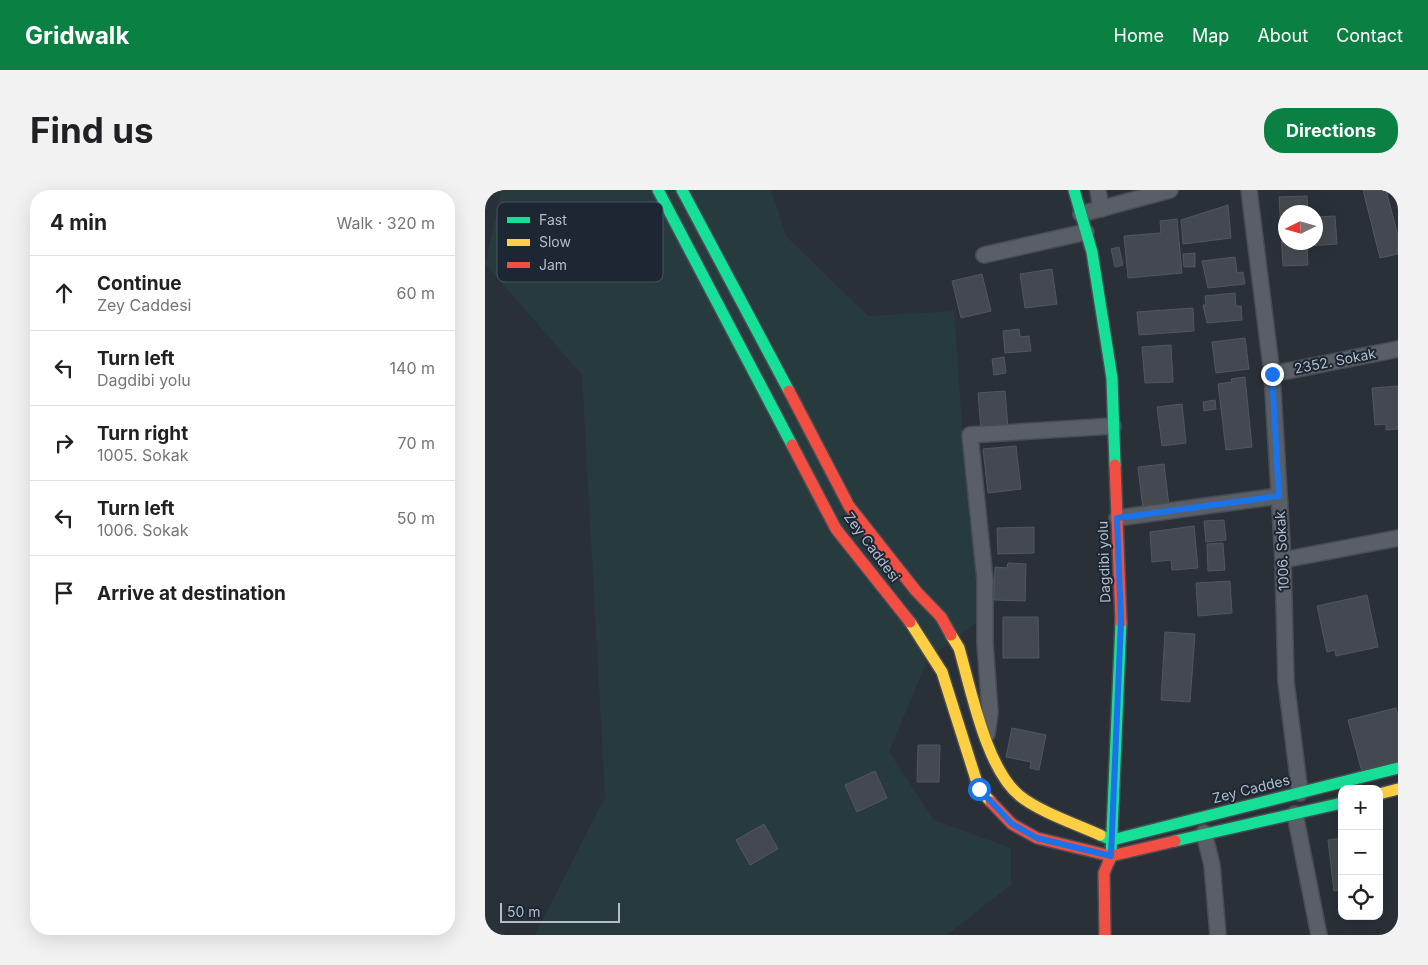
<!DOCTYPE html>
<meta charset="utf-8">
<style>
:root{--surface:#fff;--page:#f2f2f2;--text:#202124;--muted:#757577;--line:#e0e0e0;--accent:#0b8043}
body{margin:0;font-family:Inter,sans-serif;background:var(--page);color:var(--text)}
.controls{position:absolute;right:15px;bottom:15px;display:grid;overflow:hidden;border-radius:10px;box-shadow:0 5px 20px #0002}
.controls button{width:45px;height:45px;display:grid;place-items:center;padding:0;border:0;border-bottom:1px solid var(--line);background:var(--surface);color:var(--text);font:25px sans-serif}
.compass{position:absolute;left:793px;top:15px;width:45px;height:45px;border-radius:50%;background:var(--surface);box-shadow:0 5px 20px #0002;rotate:265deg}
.scale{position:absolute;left:15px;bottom:12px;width:120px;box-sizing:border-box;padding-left:5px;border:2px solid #b4bcc9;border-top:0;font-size:14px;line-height:18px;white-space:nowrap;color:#b4bcc9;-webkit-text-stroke:4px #1d2633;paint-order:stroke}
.stop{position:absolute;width:15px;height:15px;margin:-11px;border:4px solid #1a73e8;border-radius:50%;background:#fff}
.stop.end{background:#1a73e8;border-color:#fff;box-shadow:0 1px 5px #0008}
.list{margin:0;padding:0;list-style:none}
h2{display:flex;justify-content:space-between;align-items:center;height:65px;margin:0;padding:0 20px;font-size:21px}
h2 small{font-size:16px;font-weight:400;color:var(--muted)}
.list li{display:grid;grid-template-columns:32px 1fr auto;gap:15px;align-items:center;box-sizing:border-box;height:75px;padding:0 20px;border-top:1px solid var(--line)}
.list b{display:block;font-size:19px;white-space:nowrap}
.list p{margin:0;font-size:16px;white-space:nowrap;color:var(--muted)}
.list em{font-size:16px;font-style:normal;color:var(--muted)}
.icon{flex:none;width:28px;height:28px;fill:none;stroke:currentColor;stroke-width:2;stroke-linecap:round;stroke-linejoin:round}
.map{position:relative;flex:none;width:913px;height:745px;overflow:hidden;border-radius:20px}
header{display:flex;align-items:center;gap:30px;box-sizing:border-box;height:70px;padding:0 25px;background:var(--accent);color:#fff}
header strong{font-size:24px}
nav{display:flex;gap:28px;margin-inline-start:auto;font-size:18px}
.intro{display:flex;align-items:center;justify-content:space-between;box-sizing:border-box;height:120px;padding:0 30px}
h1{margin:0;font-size:35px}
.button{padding:12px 22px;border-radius:20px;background:var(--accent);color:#fff;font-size:18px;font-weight:700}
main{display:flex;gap:30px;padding:0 30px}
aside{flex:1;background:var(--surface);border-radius:20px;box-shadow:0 5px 20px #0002}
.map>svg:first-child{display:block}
</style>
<header>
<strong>Gridwalk</strong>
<nav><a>Home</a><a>Map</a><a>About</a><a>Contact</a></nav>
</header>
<div class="intro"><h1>Find us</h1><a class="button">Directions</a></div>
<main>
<aside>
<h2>4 min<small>Walk · 320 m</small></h2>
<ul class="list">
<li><svg class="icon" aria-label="ahead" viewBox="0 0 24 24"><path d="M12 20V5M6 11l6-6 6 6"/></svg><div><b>Continue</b><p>Zey Caddesi</p></div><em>60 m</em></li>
<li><svg class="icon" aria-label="left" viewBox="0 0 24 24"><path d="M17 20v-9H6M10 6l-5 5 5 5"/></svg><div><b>Turn left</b><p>Dagdibi yolu</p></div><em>140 m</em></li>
<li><svg class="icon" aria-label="right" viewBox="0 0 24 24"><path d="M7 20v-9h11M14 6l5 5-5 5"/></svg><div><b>Turn right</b><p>1005. Sokak</p></div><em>70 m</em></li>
<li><svg class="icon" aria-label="left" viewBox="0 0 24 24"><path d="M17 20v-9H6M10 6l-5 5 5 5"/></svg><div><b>Turn left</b><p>1006. Sokak</p></div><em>50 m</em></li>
<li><svg class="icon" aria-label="arrive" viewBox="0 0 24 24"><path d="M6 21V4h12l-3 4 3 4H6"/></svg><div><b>Arrive at destination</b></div></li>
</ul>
</aside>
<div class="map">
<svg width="913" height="745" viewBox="0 0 913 745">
<rect width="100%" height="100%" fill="#2a3038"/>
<path fill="#273a3e" d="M17,0H286L301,46L383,126L469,121L480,277L498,428L443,469L404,562L449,630L526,658V695L462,745H50L120,607L97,185L0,74Z"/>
<g fill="#444950" stroke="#52575f">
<path d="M878,0H901L913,46V64L895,68Z"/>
<path d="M822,6L823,22H801V52H831V27L850,26L852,54L822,56L823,75L798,76L794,7Z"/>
<path d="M743,15L746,48L698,54L696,30Z"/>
<path d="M692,29L697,83L643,88L639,46L676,43L675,31Z"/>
<path d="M634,57L638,75L630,77L626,59Z"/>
<path d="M710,63V77H699L698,64Z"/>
<path d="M750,67L752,83L758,82L760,94L723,98L717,71Z"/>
<path d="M567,79L572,114L540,118L535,84Z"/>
<path d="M497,84L506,121L476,128L467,91Z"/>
<path d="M750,103L751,116H756L757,130L722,133L718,115H721L720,106Z"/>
<path d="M708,118L709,141L654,145L652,122Z"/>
<path d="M534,139L535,147L544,146L546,161L520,163L518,141Z"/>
<path d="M760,148L764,179L731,183L727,152Z"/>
<path d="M686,155L688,192L660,193L657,157Z"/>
<path d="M519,167L521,183L509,185L507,169Z"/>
<path d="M760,187L767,257L741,260L733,194L747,192L746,189Z"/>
<path d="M913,196V239L901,240V234L890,235L887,198Z"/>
<path d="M520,201L523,238L496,240L493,203Z"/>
<path d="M730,210L731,219L719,221L718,212Z"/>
<path d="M697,214L701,253L677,256L672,217Z"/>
<path d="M531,256L536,299L503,303L498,259Z"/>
<path d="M679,274L684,316L658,319L653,277Z"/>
<path d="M739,330L741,350L721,352L719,331Z"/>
<path d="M709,336L713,378L687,380L686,370L667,372L665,342Z"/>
<path d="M549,337V363L513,364L512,338Z"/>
<path d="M738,353L740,380L723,381L722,354Z"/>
<path d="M523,373L541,374L540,411L509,410L510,377L522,378Z"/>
<path d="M745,391L747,423L713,426L711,393Z"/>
<path d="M882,405L893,457L851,466L850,460L842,462L832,416Z"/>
<path d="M518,427H553L554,468H518Z"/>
<path d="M680,442L710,444L705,512L676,510Z"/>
<path d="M911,518L913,526V572L877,582L863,530Z"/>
<path d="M527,538L561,545L554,580L545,578L546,572L521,567Z"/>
<path d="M433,555H455L454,592H432Z"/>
<path d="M390,581L402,608L372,622L360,595Z"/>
<path d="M279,634L293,659L265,675L251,650Z"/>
<path d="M857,648V700L849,701L843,650Z"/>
</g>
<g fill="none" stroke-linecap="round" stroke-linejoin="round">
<defs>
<g id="street">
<path d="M613,0L616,19"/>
<path d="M764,0L787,184L798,370L801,492L815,603"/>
<path d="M596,24L685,0"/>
<path d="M499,65L601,42"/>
<path d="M787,184L913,159"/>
<path d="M632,328L794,306"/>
<path d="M798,370L913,348"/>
<path d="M502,544L505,523L500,453V390L485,245L628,236"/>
<path d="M810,624L834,745"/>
<path d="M719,643L727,675L733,745"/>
</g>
<g id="fast">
<path d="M173,0L307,255"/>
<path d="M197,0L304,201"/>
<path d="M589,0L607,62L627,188L630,275"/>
<path d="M615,645L627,650L913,578"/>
<path d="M690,651L857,613"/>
<path d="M624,671L626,666L636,432"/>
</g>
<g id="slow">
<path d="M425,432L457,482L494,599L506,612"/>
<path d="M466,445L474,458C486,499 501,579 535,606C553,621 593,635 615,645"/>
<path d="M894,604L913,599"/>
</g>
<g id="jam">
<path d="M304,201L364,316L431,401L456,427L466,445"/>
<path d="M307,255L351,339L425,432"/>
<path d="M630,275L636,432"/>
<path d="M506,612L527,634L552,648L626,666L690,651"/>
<path d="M620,745L619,683L624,671"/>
</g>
</defs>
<use href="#street" stroke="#484c53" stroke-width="18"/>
<use href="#fast" stroke="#484c53" stroke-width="14"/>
<use href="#slow" stroke="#484c53" stroke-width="14"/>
<use href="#jam" stroke="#484c53" stroke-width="14"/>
<use href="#street" stroke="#5a5e66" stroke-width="15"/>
<use href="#fast" stroke="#16e098" stroke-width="11"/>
<use href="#slow" stroke="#ffcf43" stroke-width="11"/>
<use href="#jam" stroke="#f24e42" stroke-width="11"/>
</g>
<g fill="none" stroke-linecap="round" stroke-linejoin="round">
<path stroke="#1a73e8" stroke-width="6" d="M494,599L527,634L552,648L626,666L636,431L632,328L794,306L787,184"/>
</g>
<g text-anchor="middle" stroke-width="4" stroke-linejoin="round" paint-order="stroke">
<g font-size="14" fill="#b4bcc9" stroke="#1d2633">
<text transform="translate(850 171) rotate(-11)" y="5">2352. Sokak</text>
<text transform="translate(387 357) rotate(53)" y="5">Zey Caddesi</text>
<text transform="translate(797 361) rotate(-93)" y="5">1006. Sokak</text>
<text transform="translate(619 372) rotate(-92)" y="5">Dagdibi yolu</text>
<text transform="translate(766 599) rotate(-14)" y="5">Zey Caddes</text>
</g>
</g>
<rect x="12" y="12" width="166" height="80" rx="8" fill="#1d2633" stroke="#4a5360" stroke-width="1"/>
<rect x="22" y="27" width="23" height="6" fill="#16e098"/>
<rect x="22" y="49" width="23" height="7" fill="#ffcf43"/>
<rect x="22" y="72" width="23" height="6" fill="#f24e42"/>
<g font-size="14" fill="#b4bcc9">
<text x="54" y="35">Fast</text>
<text x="54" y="57">Slow</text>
<text x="54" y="80">Jam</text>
</g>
</svg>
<div class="controls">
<button>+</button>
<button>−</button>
<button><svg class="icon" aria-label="locate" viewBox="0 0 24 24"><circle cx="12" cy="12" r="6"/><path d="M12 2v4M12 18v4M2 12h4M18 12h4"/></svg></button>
</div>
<svg class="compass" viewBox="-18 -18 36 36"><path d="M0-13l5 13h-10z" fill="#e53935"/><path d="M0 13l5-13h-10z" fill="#757577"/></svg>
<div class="scale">50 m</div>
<div class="stop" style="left:494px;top:599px"></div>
<div class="stop end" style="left:787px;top:184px"></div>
</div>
</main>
